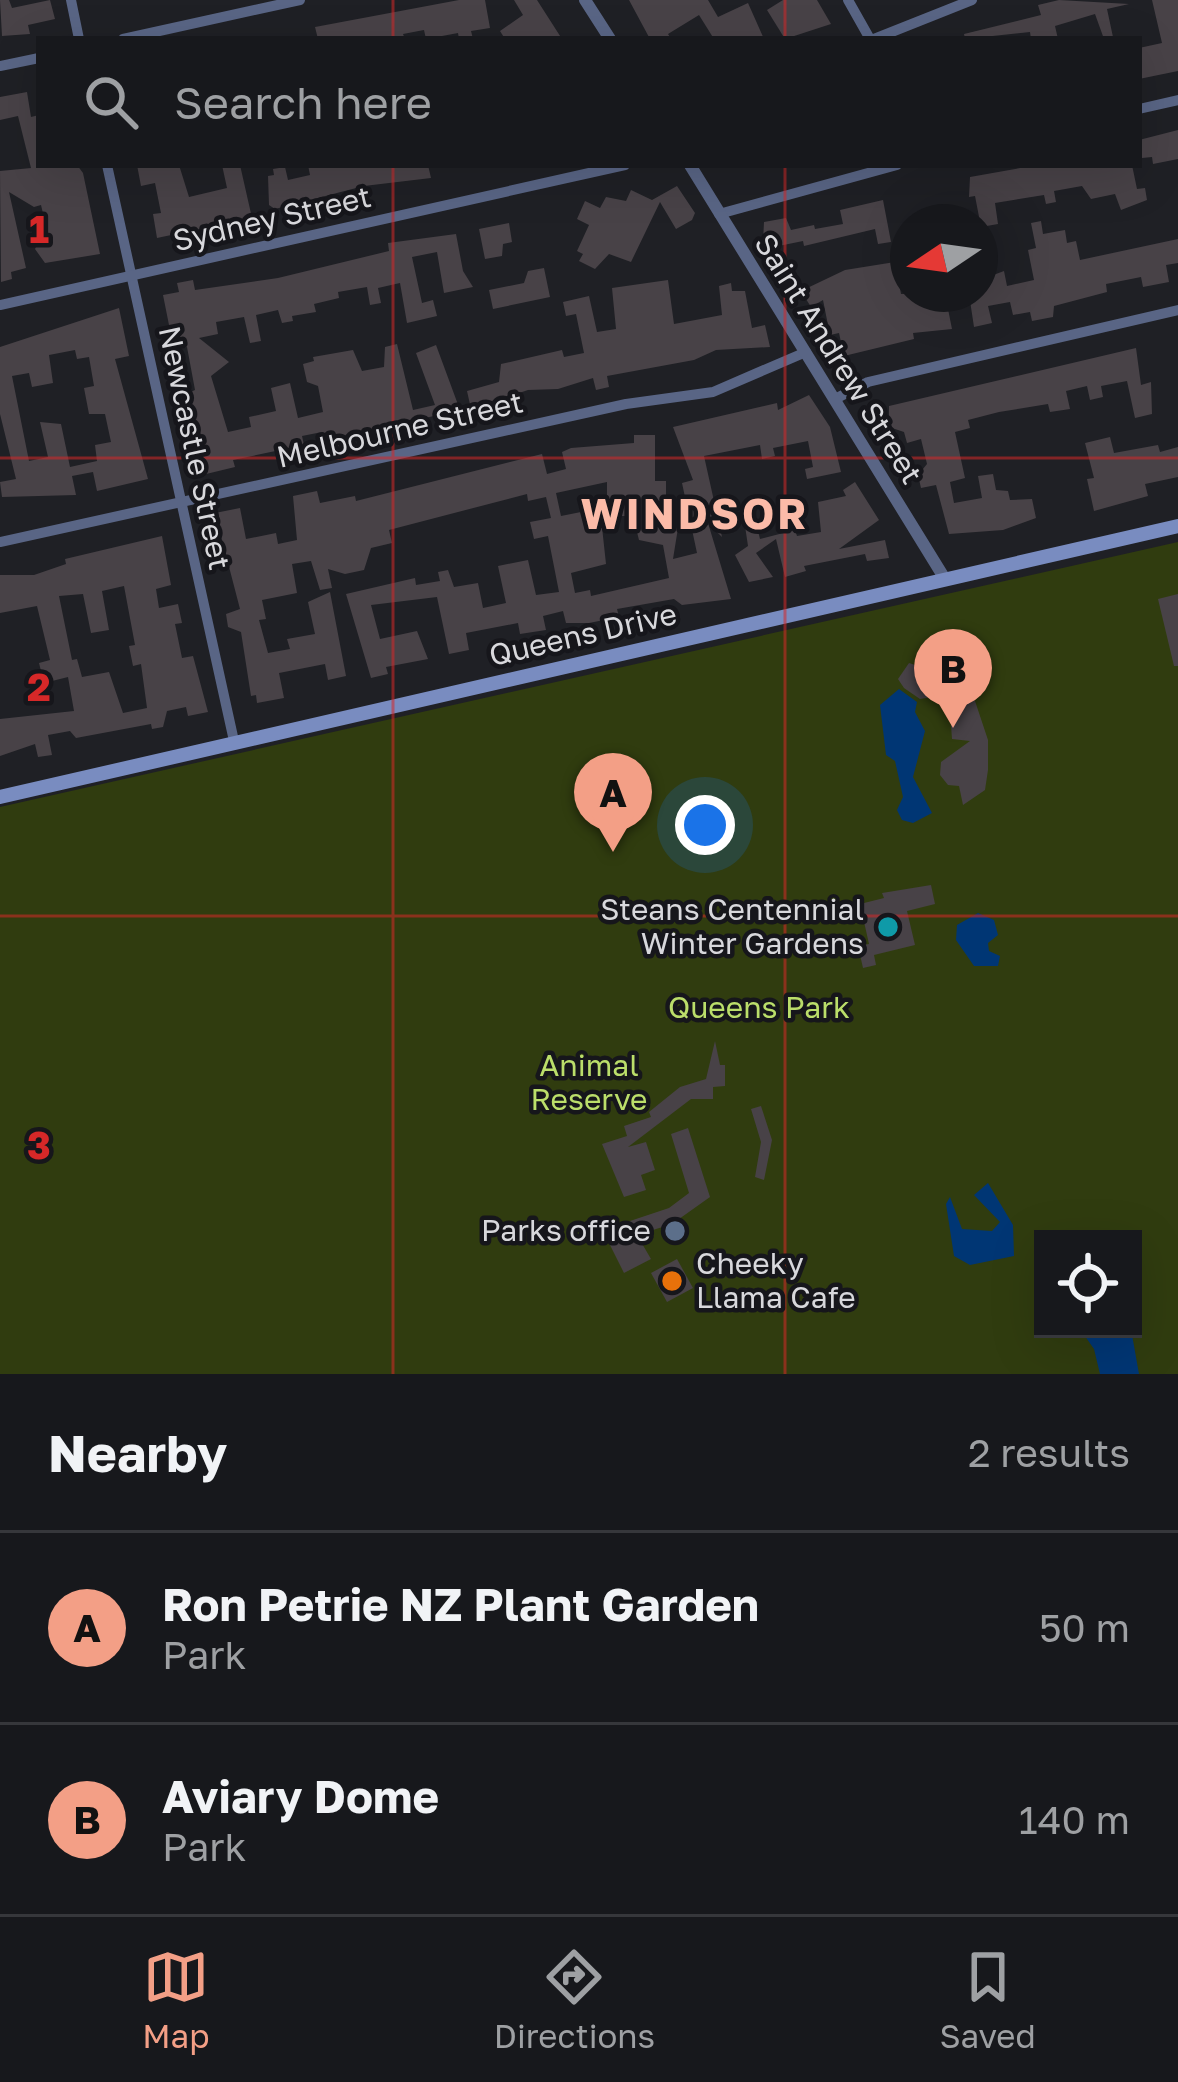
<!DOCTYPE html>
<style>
:root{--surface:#17181c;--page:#242529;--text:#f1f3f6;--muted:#9ea0a3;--line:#36373b;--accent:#f39f86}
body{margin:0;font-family:"Golos Text",sans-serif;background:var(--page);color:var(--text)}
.controls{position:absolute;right:36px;bottom:36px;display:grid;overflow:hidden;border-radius:0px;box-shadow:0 12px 48px #0002}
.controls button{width:108px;height:108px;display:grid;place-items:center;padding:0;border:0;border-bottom:3px solid var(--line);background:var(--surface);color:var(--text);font:60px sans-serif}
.compass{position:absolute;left:890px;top:204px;width:108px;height:108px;border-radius:50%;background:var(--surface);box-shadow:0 12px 48px #0002;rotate:257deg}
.you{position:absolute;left:705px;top:825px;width:42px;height:42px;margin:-30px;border:9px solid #fff;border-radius:50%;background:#1a73e8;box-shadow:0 0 0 18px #1a73e833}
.badge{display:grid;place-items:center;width:78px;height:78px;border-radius:50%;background:var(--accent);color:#111;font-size:39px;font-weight:700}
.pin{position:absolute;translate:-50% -99px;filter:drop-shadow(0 3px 6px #0008)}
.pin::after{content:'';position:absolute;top:63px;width:42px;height:36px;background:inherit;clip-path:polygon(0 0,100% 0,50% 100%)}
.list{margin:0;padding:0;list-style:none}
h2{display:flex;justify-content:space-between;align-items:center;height:156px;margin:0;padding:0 48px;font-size:51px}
h2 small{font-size:39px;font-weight:400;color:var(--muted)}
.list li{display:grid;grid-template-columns:78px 1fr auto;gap:36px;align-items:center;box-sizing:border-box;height:192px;padding:0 48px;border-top:3px solid var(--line)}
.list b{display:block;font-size:45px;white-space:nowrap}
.list p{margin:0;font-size:39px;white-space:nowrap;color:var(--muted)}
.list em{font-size:39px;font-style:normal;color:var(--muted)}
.icon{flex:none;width:66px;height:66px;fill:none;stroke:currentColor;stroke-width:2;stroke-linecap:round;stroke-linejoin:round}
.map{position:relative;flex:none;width:1178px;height:1374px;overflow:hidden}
.search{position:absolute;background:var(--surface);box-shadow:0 12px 48px #0002;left:36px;right:36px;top:36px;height:132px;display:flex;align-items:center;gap:30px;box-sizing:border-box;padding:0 42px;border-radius:0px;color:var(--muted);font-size:45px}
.sheet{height:540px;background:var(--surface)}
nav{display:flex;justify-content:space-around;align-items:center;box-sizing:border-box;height:168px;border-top:3px solid var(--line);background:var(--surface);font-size:33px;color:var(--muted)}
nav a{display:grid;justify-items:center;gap:6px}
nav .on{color:var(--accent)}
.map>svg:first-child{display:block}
</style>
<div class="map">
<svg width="1178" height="1374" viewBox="0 0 1178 1374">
<rect width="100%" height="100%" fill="#1f2025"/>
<path fill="#303c0f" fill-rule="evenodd" d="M1178,542V1374H0V807ZM1043,1239H1133V1329H1043Z"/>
<g fill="#003674">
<path d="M899,689L917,702L915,712L925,731L913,777L932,813L913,823L902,820L897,810L903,797L895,761L886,755L880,705Z"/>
<path d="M978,913L994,920L998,935L988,943L989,951L1000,956L998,966H974L956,940L957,925Z"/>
<path d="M988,1183L1013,1225L1014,1256L970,1265L954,1256L946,1204L950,1197L962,1229L992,1231L1000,1222L974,1195Z"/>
<path d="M1080,1329H1131L1139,1374H1100L1094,1349Z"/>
</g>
<g fill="#484247" fill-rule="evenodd">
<path d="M0,0H9L12,8L50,0L55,19L28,25L30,34L2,36Z"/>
<path d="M459,0H485L490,28L471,31L473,39H459L458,33L426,39L424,30L403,34L405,39H318L315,27Z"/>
<path d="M514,0H537L562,39H505L500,31L523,15Z"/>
<path d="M629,0H708L718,17L748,3L764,39H714L699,15L668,34L671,39H650Z"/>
<path d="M783,0H817L831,24L785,39L767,10Z"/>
<path d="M1059,0L1129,4L1107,9L1113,37L1104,39L1095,14L1055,26L1058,39H1031L1030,32L965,39L964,34L1041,15L1038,5Z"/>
<path d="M1152,0H1178V71L1139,79V48L1162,43Z"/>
<path d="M27,92L31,117L39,115V165H77L83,173L100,254L45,263L35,249L46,226L41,205L34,207L9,192L26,268L11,272L12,279L1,282L0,171L31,168L18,116L0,120V97Z"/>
<path d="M1178,130V159L1153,164L1152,157L1142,158L1139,140Z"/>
<path d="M137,165H179L189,197L227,188L222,165H240L252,218L157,238L153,214L161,213L155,183L141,186Z"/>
<path d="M308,165H428L431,178L364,186L275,209L269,205L268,176L274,175L273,169L285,167L288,180L310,175Z"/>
<path d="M1037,165H1132L1137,189L1145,188L1147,200L1121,210L1115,194L1091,199L1082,186L1054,191L1056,202L1046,204L1044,195L995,203L998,224L981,227L975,196L969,197L970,177Z"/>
<path d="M677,186L695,213L692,220L676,229L660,202L631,262L609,254L595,269L579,261L583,254L577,251L589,225L577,219L585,201L600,208L606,197L626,201L631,190L652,200Z"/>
<path d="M883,200L891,242L878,244L875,229L804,246L803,241L769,248L763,242L764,222L786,218L791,230L814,225L815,229L843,224L840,210Z"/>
<path d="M1041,221L1043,234L1065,230L1067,243L1076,241L1080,260L1178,239V263L1166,265L1169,282L1143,287L1141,277L1106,284L1107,292L1054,306L1053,317L1032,321L1030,312L1013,315L1010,302L988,306L992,323L974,327L969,294H980V280L1004,271L1007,286L1034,280L1028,250L1036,248L1031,223Z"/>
<path d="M509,223L512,242L503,244L502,256L485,259L479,229Z"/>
<path d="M456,234L463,271L473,287L444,293L437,252L412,257L422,303L433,300L437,316L407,323L400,283L378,288L381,303L370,305L367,287L338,292L339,298L314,304L316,312L292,316L293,321L282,323L278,310L256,315L261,341L250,343L244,317L216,322L218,334L199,338L229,362L211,376L228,432L251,427L249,417L276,411L271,388L290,383L298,418L323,412L318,386L307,382L303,364L314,361L313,357L353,350L362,371L384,367L385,347L397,344L413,410L435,405L416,353L436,345L460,410L342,437L344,445L331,448L322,432L302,436L304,445L233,460L235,467L202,475L184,395L195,390L187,347L174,350L163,295L179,292L177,283L193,280L195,290L278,278L389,251L388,243Z"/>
<path d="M895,262L901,294H945L952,329L913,333L914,339L844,356L839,333L830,335L823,300L811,307L801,291L845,270Z"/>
<path d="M544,268L550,297L493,309L489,290L524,283L528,271Z"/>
<path d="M668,280L674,324L722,315L719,286L731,283L732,291H745L752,328L765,325L770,347L716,350L694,360L607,376L609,387L596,390L593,378L558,389L528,390L471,409L467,391L499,382L501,364L562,350L564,357L584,353L576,314L566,316L563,302L589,296L597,332L616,329L612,288Z"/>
<path d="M119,308L129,356L115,359L148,479L97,491L93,472L72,476L76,495L2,497L0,482L16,479L0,414V347ZM75,350L77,359L89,357L94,386L84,388L89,414H105L111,442L95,445L97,461L70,467L61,424L40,422L48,457L29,461L12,376L29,373L32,387L53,383L49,355Z"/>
<path d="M1136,348L1141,385L1151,382L1152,414L1135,418L1127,381L1101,386L1103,397L1090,400L1087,386L1066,391L1070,409L1050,412L1048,404L999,412L968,420L970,428L955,432L965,478L950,482L954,503L982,498L978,476L993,474L996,490L1008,491L1010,500L1032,499L1036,518L1003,530L949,534L936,485L921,488L918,475L927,464L921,439L907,443L904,432L889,427V406Z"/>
<path d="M809,395L830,427L841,472L807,479L805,469L813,467L808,441L773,448L775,456L762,459L760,445L704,456L722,537L708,523L731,599L682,605L674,599L617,609L619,617L589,623H566L563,611L543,616L546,630L520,634L518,623L466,633L469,650L449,654L437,597L371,605L380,639L417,631L428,659L386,667L388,674L371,678L346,594L415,578L416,585L440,581L438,572L448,570L454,587L478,583L483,608L506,603L498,566L528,560L536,595L559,592L548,536L534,539L530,522L551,518L546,497L528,501L527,494L389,530L392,543L371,548L364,570L345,574L328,569L332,588L320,590L311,561L292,564L297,593L262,600L266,619L259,620L268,653L290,649L287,639L315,634L308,602L330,592L346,676L328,680L325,664L279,673L284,698L257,703L256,695L251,696L241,632L228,627L226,614L240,609L215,513L240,508L246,539L276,533L278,544L297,540L293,496L317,491L320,503L355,496L356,501L542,454L547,474L566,469L562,452L571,448L634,443V435H655V481H666V526L678,528L673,559L697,553L682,483L693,480L673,427L777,403L778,410ZM607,482V516H633L639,540L663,545L669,578L591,596L590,590L575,593L571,573L606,564L602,527L585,530L581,512L561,516L556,493Z"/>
<path d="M1110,437L1114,453L1158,445L1160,452L1178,447V477L1145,484L1148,496L1094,511L1087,479L1094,478L1085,443Z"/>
<path d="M855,482L879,520L839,549L885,540L889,558L867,561L865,554L804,566L806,571L785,577L776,539L756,553L773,577L749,582L735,555L748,546L745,526L756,523L760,539L795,530L797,536L821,532L818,502L846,496L843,490Z"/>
<path d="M162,536L171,585L156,589L159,608L178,604L182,623L175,624L182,658L193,656L208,712L188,716L186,707L167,711L163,727L152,729L151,724L76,738L70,731L48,735L52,755L38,757L35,744L0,756V719L74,711L68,677L44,683L39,663L50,660L37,606L0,613V575H34L66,564L65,559ZM124,586L135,645L129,646L133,666L141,664L147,708L123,713L109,672L82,677L77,659L72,660L59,596L83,594L91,633L109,630L102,591Z"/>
<path d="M1178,594V666H1174L1158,599Z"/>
<path d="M909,663L938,672L975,701L988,740V770L985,790L963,805L959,786L948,785L940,775L941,762L970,741L952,739L950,712L938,696L920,699L904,688L898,679Z"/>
<path d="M931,885L935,904L907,911L915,945L874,955L876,965L863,968L858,946L869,944L860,904L884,898L882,893Z"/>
<path d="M715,1041L720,1065H725V1086L713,1087V1099H691L628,1147L646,1142L655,1170L641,1175L646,1190L624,1197L602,1144L627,1136L624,1126L651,1117L649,1112L680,1087L706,1079Z"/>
<path d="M761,1106L772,1140L764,1180L755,1177L761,1142L751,1109Z"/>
<path d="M688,1128L710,1197L672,1224L637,1235L651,1259L624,1273L609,1243L623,1239L618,1225L669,1208L689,1193L671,1134Z"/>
<path d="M677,1259L693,1288L667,1302L651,1273Z"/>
</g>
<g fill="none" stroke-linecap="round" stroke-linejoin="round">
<g stroke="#596585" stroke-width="10">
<path d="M71,0L79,39"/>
<path d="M848,0L870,39"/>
<path d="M123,39L300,0"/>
<path d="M874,39L972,0"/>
<path d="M0,66L39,58"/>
<path d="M1139,109L1178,100"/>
<path d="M107,165L234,741"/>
<path d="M719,214L897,165"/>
<path d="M0,305L625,165"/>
<path d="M835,399L868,382L1178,310"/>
<path d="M0,542L626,404L713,392L806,352"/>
</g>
<g stroke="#596585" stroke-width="12">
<path d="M585,0L610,39"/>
<path d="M690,165L945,579"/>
</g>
<path stroke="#798cc0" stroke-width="14" d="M0,797L1178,526"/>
</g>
<path fill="none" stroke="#d62828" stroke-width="3" stroke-opacity="0.55" d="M393,0V39M785,0V39M393,165V1374M785,165V1374M0,458H1178M0,916H1178"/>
<circle fill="#0f9aa8" stroke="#16161b" stroke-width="4.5" cx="888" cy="927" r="12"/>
<circle fill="#5c6f8a" stroke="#16161b" stroke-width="4.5" cx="675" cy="1231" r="12"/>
<circle fill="#e8710a" stroke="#16161b" stroke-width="4.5" cx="672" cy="1281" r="12"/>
<g text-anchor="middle" stroke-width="9" stroke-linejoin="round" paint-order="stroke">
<g font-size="30" fill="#d8d8dc" stroke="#16161b">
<text transform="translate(272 219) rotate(-13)" y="10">Sydney Street</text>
<text transform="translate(838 359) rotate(58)" y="10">Saint Andrew Street</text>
<text transform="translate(400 430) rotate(-13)" y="10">Melbourne Street</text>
<text transform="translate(194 448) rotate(78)" y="10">Newcastle Street</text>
<text transform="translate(583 635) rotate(-13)" y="10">Queens Drive</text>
</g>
<g font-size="30" fill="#d8d8dc" stroke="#16161b" text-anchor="end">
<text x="864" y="920">Steans Centennial<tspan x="864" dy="34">Winter Gardens</tspan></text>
<text x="651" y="1241">Parks office</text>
<text x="696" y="1274" text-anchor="start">Cheeky<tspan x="696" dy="34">Llama Cafe</tspan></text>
</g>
<g font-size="30" fill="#bbde6a" stroke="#16161b">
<text x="759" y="1018">Queens Park</text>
<text x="589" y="1076">Animal<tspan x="589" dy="34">Reserve</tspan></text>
</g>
<g font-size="42" font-weight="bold" letter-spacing="3" fill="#fbbba8" stroke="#16161b">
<text x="695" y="529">WINDSOR</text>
</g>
</g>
<g font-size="39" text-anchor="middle" font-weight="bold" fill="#d62828" stroke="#16161b" stroke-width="9" stroke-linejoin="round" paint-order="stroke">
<text x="39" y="243">1</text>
<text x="39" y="701">2</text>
<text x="39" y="1159">3</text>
</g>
</svg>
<div class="controls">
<button><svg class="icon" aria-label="locate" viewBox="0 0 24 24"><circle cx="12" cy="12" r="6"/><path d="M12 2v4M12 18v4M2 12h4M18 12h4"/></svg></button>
</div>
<svg class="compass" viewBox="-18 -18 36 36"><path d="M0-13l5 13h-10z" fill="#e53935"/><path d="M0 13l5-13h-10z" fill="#9ea0a3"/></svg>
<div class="you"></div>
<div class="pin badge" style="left:613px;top:852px">A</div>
<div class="pin badge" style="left:953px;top:728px">B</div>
<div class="search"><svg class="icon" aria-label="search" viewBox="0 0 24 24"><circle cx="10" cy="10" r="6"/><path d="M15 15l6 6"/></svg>Search here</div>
</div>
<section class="sheet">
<h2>Nearby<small>2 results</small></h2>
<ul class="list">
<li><span class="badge">A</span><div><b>Ron Petrie NZ Plant Garden</b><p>Park</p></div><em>50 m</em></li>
<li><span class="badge">B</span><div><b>Aviary Dome</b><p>Park</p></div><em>140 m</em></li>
</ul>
</section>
<nav>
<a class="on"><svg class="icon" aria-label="map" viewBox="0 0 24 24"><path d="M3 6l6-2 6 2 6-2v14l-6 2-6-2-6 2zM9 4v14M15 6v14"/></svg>Map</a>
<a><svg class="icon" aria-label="directions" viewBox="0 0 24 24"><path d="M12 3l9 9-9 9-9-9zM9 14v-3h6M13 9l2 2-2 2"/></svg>Directions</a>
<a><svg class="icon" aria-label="saved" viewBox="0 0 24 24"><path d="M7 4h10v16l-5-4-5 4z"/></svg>Saved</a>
</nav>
